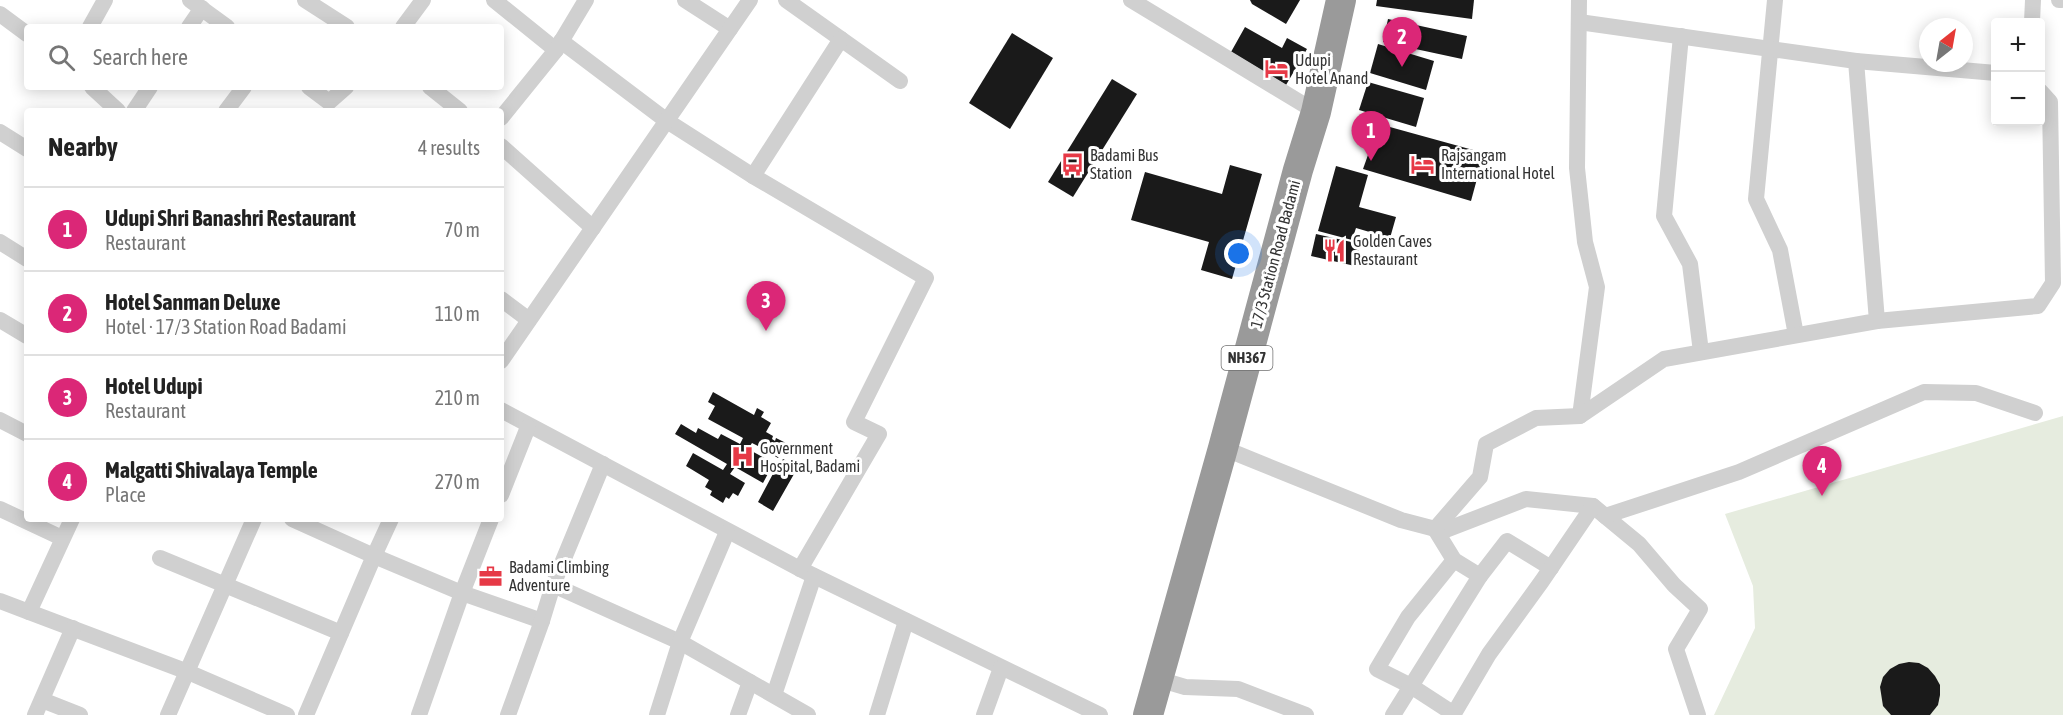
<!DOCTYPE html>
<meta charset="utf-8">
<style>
:root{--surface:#fff;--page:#f2f2f2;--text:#222;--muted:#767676;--line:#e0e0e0;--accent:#db2777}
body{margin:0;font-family:"Asap Condensed",sans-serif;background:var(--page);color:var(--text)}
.controls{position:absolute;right:18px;top:18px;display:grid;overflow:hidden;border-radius:6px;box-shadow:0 3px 15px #0003}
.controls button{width:54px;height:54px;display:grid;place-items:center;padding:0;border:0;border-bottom:2px solid var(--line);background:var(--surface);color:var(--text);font:30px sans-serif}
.compass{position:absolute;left:1919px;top:18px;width:54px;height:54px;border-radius:50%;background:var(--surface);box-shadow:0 3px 15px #0003;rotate:31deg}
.you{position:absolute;left:1239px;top:254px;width:21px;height:21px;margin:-15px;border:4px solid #fff;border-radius:50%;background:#1a73e8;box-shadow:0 0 0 9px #1a73e833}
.badge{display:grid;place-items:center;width:39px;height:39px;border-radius:50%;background:var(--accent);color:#fff;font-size:20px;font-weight:700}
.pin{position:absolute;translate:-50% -50px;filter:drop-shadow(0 2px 3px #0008)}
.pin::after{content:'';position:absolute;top:32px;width:21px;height:18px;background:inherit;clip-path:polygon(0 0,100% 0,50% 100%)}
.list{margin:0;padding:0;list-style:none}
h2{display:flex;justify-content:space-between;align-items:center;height:78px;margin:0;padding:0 24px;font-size:26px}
h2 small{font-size:20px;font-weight:400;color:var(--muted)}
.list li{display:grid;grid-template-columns:39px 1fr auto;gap:18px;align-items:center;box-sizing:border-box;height:84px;padding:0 24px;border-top:2px solid var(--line)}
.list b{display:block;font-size:22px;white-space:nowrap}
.list p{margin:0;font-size:20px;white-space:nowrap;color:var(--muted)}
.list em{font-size:20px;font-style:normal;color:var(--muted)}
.icon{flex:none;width:33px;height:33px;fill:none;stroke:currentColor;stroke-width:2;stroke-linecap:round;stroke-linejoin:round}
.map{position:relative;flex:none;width:2063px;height:715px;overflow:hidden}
.search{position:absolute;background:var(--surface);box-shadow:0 3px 15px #0003;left:24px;top:24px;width:480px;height:66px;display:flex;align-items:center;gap:15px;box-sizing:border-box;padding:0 21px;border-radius:6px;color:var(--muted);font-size:22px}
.panel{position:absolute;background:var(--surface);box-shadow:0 3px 15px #0003;left:24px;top:108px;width:480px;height:414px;border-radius:6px}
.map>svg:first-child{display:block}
</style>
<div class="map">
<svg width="2063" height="715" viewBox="0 0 2063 715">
<rect width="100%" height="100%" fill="#fff"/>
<path fill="#e6ecdf" d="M2063,416V715H1714L1755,628L1753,586L1725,514Z"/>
<g fill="#1a1a1a">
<path d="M1250,0H1300L1286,24L1252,4Z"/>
<path d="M1377,0H1474L1472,19L1376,6Z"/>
<path d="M1388,19L1467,36L1462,59L1383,42Z"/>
<path d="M1245,27L1282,48L1287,38L1307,49L1286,85L1231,52Z"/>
<path d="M1012,33L1053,58L1010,129L969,103Z"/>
<path d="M1378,44L1434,61L1426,90L1370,73Z"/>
<path d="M1112,79L1137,94L1073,197L1048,182Z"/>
<path d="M1368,82L1424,98L1416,127L1359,110Z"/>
<path d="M1379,124L1484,153L1471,201L1363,169Z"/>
<path d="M1230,165L1262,174L1232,279L1201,270L1209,242L1131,220L1145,172L1222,194Z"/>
<path d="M1336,166L1368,175L1359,207L1396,217L1390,238L1356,228L1352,240L1318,231Z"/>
<path d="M1316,234L1360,244L1355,266L1311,256Z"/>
<path d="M713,392L754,415L757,408L764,412L761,417L771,423L766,432L773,436L772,439L775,441L776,438L786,443L778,458L768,452L770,449L768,447L766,450L752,443L748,449L779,466L783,459L798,467L773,511L758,502L775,470L771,468L763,483L735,467L730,474L745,483L738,496L733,493L729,499L726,497L723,503L710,495L712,491L705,487L709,480L686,466L693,453L723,470L727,464L675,434L681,424L696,433L698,428L718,439L721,434L740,444L743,438L708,419L715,406L708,402Z"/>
<path d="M1909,662L1919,663L1928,668L1935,676L1940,685V695L1938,705L1930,715H1891L1883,706L1880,687L1883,677L1890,669L1899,664Z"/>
</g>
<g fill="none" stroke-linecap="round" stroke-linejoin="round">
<g stroke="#d0d0d0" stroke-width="16">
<path d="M190,0L227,27"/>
<path d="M305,0L347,27"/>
<path d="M494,0L556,50"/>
<path d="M685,0L730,29"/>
<path d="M786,0L900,81"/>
<path d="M1131,0L1316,112"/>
<path d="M1579,0L1577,168L1585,242L1597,287L1580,416"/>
<path d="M1775,0L1756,199L1780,250L1796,335"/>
<path d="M2059,0H2061"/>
<path d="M0,14L27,34"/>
<path d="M2032,22L2033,0"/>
<path d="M90,27L105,0"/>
<path d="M189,27L202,8"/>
<path d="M403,27L423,0"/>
<path d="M1681,36L1664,216L1690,264L1701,352"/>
<path d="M561,41L667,121L753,176L841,39"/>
<path d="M1856,61L1996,73"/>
<path d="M92,87L118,111"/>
<path d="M309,87L329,102L346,87"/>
<path d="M430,87L460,111"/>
<path d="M134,111L150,87"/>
<path d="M226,111L244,87"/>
<path d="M501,118L556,50L586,0"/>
<path d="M0,132L27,149"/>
<path d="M501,146L593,228"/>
<path d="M753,176L926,278L854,422L879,434L800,569"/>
<path d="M0,242L27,259"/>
<path d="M501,299L529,320"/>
<path d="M0,320L27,336"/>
<path d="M1877,321L2038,306L2053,283L2050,102L2040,91"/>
<path d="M501,361L750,0"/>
<path d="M501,410L800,569L1100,715"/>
<path d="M0,420L27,434"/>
<path d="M1223,448L1401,520L1443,531L1526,499L1593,506L1639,544L1674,585L1700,609L1676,649L1698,715"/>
<path d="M501,495L528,427"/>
<path d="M0,509L62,538"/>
<path d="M1605,516L1739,472L1924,392L1976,393L2035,413"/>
<path d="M292,519L374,556L391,519"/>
<path d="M160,558L341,633"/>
<path d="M1480,576L1507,541L1551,568"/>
<path d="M553,585L680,642L808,715"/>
<path d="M0,601L29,612L72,519"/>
<path d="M29,612L188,672L287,715"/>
<path d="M1158,679L1185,687L1238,689L1306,715"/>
<path d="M774,695L814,576"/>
<path d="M42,700L80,715"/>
<path d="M1454,714L1411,686L1377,669L1408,617L1454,560"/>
<path d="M35,715L73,628"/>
<path d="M168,715L254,519"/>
<path d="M306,715L374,556L462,593L542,621"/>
<path d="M419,715L462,593L491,519"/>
<path d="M508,715L542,621L553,585L603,464"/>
<path d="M657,715L680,642L727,532"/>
<path d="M738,715L750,682"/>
<path d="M877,715L906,621"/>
<path d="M984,715L1001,668"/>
<path d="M1393,715L1480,576L1454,560L1435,529L1480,477L1486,444L1536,418L1580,416L1664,359L1877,321L1856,61L1579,22"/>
<path d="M1453,715L1489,654L1542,581L1593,506"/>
</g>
<path stroke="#9a9a9a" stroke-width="30" d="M1148,715L1223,448L1298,170L1316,112L1341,0"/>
</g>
<defs>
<symbol id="hotel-bare" viewBox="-9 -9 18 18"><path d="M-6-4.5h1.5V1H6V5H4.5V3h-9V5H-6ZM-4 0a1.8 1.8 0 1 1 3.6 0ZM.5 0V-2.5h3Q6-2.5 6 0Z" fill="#e63946" stroke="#fff" stroke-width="2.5" paint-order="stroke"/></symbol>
<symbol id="bus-bare" viewBox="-9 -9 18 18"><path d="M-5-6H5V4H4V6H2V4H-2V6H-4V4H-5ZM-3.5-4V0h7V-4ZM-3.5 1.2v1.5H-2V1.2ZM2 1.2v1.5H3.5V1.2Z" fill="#e63946" stroke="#fff" stroke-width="2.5" paint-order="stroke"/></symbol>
<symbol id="restaurant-bare" viewBox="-9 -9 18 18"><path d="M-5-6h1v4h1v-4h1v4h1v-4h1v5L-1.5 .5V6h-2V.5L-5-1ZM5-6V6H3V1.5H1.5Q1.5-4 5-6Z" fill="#e63946" stroke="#fff" stroke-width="2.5" paint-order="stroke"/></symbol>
<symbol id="hospital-bare" viewBox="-9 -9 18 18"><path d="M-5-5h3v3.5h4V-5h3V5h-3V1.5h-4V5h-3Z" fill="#e63946" stroke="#fff" stroke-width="2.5" paint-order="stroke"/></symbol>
<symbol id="office-bare" viewBox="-9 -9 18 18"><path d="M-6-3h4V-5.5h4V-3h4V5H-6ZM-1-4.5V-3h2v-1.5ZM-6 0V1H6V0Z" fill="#e63946" stroke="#fff" stroke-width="2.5" paint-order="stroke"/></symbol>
</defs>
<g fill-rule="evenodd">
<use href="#hotel-bare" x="1260" y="52" width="33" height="33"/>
<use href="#bus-bare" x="1056" y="148" width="33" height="33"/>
<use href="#hotel-bare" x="1406" y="148" width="33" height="33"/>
<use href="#restaurant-bare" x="1318" y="234" width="33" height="33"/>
<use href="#hospital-bare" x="726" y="440" width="33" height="33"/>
<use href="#office-bare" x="474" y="560" width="33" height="33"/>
</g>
<g text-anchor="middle" stroke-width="6" stroke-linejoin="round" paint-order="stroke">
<rect fill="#fff" stroke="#707070" stroke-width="1.5" x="1221.5" y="346" width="51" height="24" rx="4.5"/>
<g font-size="15" font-weight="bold" fill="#333">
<text x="1247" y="363">NH367</text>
</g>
<g font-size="16" fill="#333" stroke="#fff" text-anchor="start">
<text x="1295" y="66">Udupi<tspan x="1295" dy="18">Hotel Anand</tspan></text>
<text x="1090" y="161">Badami Bus<tspan x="1090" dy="18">Station</tspan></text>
<text x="1441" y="161">Rajsangam<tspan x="1441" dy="18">International Hotel</tspan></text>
<text x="1353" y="247">Golden Caves<tspan x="1353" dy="18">Restaurant</tspan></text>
<text x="760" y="454">Government<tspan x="760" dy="18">Hospital, Badami</tspan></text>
<text x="509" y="573">Badami Climbing<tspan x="509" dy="18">Adventure</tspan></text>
</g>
<g font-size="16" fill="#333" stroke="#fff">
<text transform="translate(1275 254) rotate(-75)" y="6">17/3 Station Road Badami</text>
</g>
</g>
</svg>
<div class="controls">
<button>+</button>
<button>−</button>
</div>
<svg class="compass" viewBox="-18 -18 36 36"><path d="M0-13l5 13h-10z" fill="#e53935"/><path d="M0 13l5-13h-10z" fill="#767676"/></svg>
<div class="you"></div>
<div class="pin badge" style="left:1371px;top:161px">1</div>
<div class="pin badge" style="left:1402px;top:67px">2</div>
<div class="pin badge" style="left:766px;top:331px">3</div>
<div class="pin badge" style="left:1822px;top:496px">4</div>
<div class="search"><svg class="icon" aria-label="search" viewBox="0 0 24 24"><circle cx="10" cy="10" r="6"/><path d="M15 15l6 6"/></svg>Search here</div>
<section class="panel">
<h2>Nearby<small>4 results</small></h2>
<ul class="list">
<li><span class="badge">1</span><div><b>Udupi Shri Banashri Restaurant</b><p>Restaurant</p></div><em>70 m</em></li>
<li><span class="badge">2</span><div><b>Hotel Sanman Deluxe</b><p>Hotel · 17/3 Station Road Badami</p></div><em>110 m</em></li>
<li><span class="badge">3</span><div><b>Hotel Udupi</b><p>Restaurant</p></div><em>210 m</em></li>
<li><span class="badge">4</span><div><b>Malgatti Shivalaya Temple</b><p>Place</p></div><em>270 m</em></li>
</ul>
</section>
</div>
